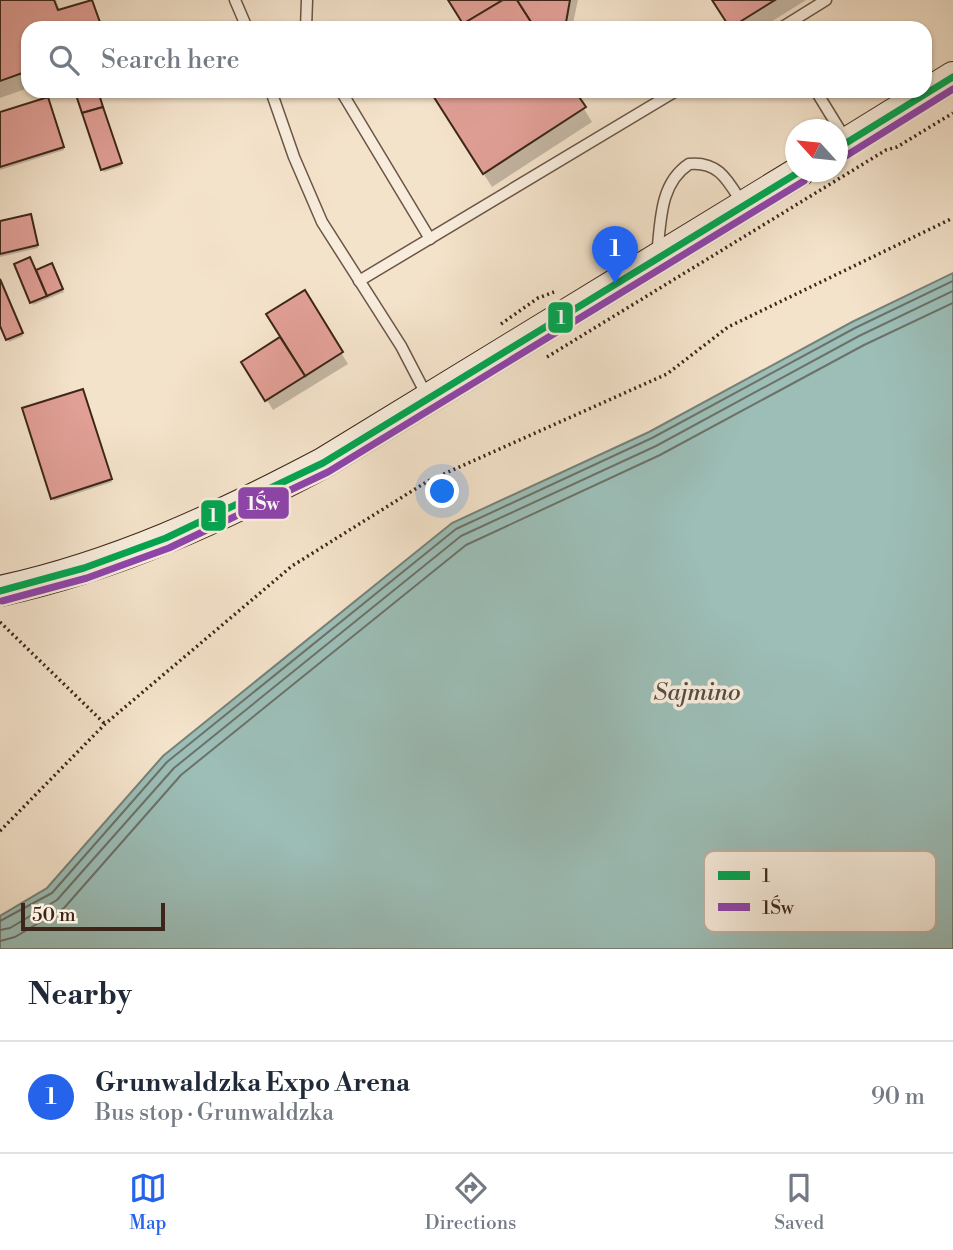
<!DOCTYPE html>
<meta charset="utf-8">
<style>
:root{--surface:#fff;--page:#f6f6f7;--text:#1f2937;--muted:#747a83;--line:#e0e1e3;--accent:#2563eb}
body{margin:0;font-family:"Libre Bodoni",serif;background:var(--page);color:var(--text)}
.compass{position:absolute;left:785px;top:119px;width:63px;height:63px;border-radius:50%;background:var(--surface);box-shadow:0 2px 5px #0004;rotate:297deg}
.scale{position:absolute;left:21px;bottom:18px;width:144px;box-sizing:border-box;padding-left:7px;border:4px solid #3d2619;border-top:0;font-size:19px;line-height:24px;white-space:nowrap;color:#3d2619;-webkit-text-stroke:5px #f8eddd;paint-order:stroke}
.you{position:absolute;left:443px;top:492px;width:24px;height:24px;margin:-18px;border:5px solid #fff;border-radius:50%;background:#1a73e8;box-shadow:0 0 0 10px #1a73e833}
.badge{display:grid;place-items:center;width:46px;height:46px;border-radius:50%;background:var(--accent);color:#fff;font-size:23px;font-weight:700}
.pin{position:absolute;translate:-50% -58px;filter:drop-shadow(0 2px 4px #0008)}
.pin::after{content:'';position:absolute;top:37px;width:24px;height:21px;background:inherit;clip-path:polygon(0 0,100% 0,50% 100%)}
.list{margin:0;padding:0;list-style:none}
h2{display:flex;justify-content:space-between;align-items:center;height:91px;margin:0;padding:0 28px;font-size:30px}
h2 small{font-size:23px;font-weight:400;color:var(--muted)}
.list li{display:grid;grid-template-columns:46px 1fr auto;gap:21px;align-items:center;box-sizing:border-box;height:112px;padding:0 28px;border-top:2px solid var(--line)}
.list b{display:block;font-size:26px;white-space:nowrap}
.list p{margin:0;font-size:23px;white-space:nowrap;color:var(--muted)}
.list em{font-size:23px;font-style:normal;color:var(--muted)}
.icon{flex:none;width:38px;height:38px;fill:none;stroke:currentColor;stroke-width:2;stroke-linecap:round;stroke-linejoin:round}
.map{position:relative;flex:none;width:953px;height:949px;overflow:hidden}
.search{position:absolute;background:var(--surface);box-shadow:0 2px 5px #0004;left:21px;right:21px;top:21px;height:77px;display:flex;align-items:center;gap:18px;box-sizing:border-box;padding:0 24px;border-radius:21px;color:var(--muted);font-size:26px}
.sheet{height:203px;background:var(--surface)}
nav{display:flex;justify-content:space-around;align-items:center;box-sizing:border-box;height:98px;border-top:2px solid var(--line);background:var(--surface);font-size:19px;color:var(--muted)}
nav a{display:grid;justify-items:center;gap:4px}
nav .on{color:var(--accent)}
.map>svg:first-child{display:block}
</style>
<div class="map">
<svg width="953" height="949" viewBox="0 0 953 949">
<rect width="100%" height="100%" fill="#f4e3cb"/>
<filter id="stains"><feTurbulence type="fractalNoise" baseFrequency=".00286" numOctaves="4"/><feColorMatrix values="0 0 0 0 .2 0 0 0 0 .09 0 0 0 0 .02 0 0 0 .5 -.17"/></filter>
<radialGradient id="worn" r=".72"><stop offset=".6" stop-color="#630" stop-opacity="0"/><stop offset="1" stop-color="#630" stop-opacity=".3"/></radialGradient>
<path fill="#9cbeb7" stroke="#768178" stroke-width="2" d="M953,273V949H0V916L47,888L163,756L452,523L649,432L852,322Z"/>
<g fill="#0003">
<path d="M0,0H56L60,11L91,1L104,28H28V88L0,98Z"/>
<path d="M450,0H578L572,28H460L465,25Z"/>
<path d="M714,0H806L761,28H731Z"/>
<path d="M85,91H98L122,166L104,172L102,169L77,93Z"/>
<path d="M431,91H573L592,122L492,187Z"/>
<path d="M49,101L64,150L0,170V114Z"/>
<path d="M31,219L38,248L0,257V223Z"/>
<path d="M16,265L35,273L51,265L64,292L33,305Z"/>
<path d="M0,282L23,336L9,342L0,322Z"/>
<path d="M305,293L348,364L273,410L244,363L283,338Z"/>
<path d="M84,394L112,482L54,501L53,498Z"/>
</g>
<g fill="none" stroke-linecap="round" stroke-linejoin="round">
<g stroke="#6c7268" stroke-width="2">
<path d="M0,921L52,893L167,762L456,529L652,438L855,328L953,281"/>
<path d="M0,930L10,928L57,900L174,768L461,536L656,446L859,336L953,291"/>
<path d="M0,941L15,937L64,908L181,775L466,545L660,455L864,345L953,303"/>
</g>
</g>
<g fill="#e19f96" stroke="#3d2619" stroke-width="2">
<path d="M0,0H54L58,10L92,0L102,28H28V71L0,81Z"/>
<path d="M448,0H503L463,24Z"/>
<path d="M503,0H517L535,28H456Z"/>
<path d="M517,0H570L565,28H535Z"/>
<path d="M712,0H775L730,28Z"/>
<path d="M98,91L103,107L82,113L75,92Z"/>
<path d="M430,91H575L586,107L483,174Z"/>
<path d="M48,97L64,147L0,167V112Z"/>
<path d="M103,107L122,163L101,170L82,113Z"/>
<path d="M31,214L38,245L0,254V221Z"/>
<path d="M30,257L47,296L30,303L14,264Z"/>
<path d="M52,263L63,289L47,296L36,270Z"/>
<path d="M0,279L23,333L6,340L0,326Z"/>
<path d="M305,290L343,352L305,376L266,314Z"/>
<path d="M280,337L305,376L265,401L241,362Z"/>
<path d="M83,389L112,479L51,499L22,408Z"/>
</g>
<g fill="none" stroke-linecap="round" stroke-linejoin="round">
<defs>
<g id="service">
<path d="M235,0L247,28"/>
<path d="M306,28L307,0"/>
<path d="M781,28L826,0"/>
<path d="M271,91L294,157L322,222L401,346L427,396"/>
<path d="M341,91L430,239"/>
<path d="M816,91L846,140"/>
<path d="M657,255C661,222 659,184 689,164C719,161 728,181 742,203"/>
<path d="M359,281L676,91"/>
</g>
<g id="secondary">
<path d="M838,148L953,77"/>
<path d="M0,591C115,566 219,518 323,463L799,172"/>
</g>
</defs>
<use href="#service" stroke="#6b5546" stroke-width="13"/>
<use href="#secondary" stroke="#3d2619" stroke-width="32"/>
<g stroke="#3d2619" stroke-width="3.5" stroke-dasharray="2 3.5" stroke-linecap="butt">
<path d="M501,324L538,298L554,292"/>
<path d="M547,357L886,150L897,147L953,113"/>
<path d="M0,622L105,724"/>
<path d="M0,831L105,724L292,566L428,481L667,374L728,327L953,218"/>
</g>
<use href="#service" stroke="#f8eddd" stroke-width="10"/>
<use href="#secondary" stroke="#f8eddd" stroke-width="30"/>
<defs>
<g id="bus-1">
<path d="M838,148L953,77"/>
<path d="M0,591L84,568L166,538L323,463L799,172"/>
</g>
<g id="bus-2">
<path d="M844,157L953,89"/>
<path d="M2,601L87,578L169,548L328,472L804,181"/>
</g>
</defs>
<use href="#bus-1" stroke="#f8eddd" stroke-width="12"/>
<use href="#bus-2" stroke="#f8eddd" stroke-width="12"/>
<use href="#bus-1" stroke="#00a651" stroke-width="7"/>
<use href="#bus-2" stroke="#8e44ad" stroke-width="7"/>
</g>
<g text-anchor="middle" stroke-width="7" stroke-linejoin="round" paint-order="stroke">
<g font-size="24" font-style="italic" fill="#554c40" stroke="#f8eddd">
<text x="697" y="700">Sajmino</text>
</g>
</g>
<rect x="704" y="851" width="232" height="81" rx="10" fill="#f8eddd" stroke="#c0b1a2" stroke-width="2"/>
<rect x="718" y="871" width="32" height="9" fill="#00a651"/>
<rect x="718" y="903" width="32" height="8" fill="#8e44ad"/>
<g font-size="19" fill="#3d2619">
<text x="762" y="882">1</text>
<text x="762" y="914">1Św</text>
</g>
<g stroke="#f8eddd" stroke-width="2.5">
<rect x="547" y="301" width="27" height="33" rx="7" fill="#00a651"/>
<rect x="237" y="486" width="53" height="34" rx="7" fill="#8e44ad"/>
<rect x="200" y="499" width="27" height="33" rx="7" fill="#00a651"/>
</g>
<g font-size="19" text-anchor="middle" font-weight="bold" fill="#fff">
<text x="561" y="324">1</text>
<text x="263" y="510">1Św</text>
<text x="213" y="522">1</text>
</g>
<rect width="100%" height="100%" filter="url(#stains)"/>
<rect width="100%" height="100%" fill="url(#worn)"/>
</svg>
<svg class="compass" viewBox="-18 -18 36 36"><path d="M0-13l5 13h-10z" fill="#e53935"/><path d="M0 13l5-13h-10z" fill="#747a83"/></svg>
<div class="scale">50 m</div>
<div class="you"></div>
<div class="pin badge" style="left:615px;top:284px">1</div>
<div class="search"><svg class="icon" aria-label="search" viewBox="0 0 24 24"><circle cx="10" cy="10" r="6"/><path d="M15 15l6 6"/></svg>Search here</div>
</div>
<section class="sheet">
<h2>Nearby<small></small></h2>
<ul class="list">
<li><span class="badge">1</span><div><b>Grunwaldzka Expo Arena</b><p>Bus stop · Grunwaldzka</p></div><em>90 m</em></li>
</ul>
</section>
<nav>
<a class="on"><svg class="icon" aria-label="map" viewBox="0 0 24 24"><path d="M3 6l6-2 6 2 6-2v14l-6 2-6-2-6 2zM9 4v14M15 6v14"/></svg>Map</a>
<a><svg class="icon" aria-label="directions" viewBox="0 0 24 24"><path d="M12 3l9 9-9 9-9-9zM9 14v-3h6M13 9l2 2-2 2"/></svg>Directions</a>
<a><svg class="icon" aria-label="saved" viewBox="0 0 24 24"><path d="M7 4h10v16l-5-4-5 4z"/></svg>Saved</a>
</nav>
